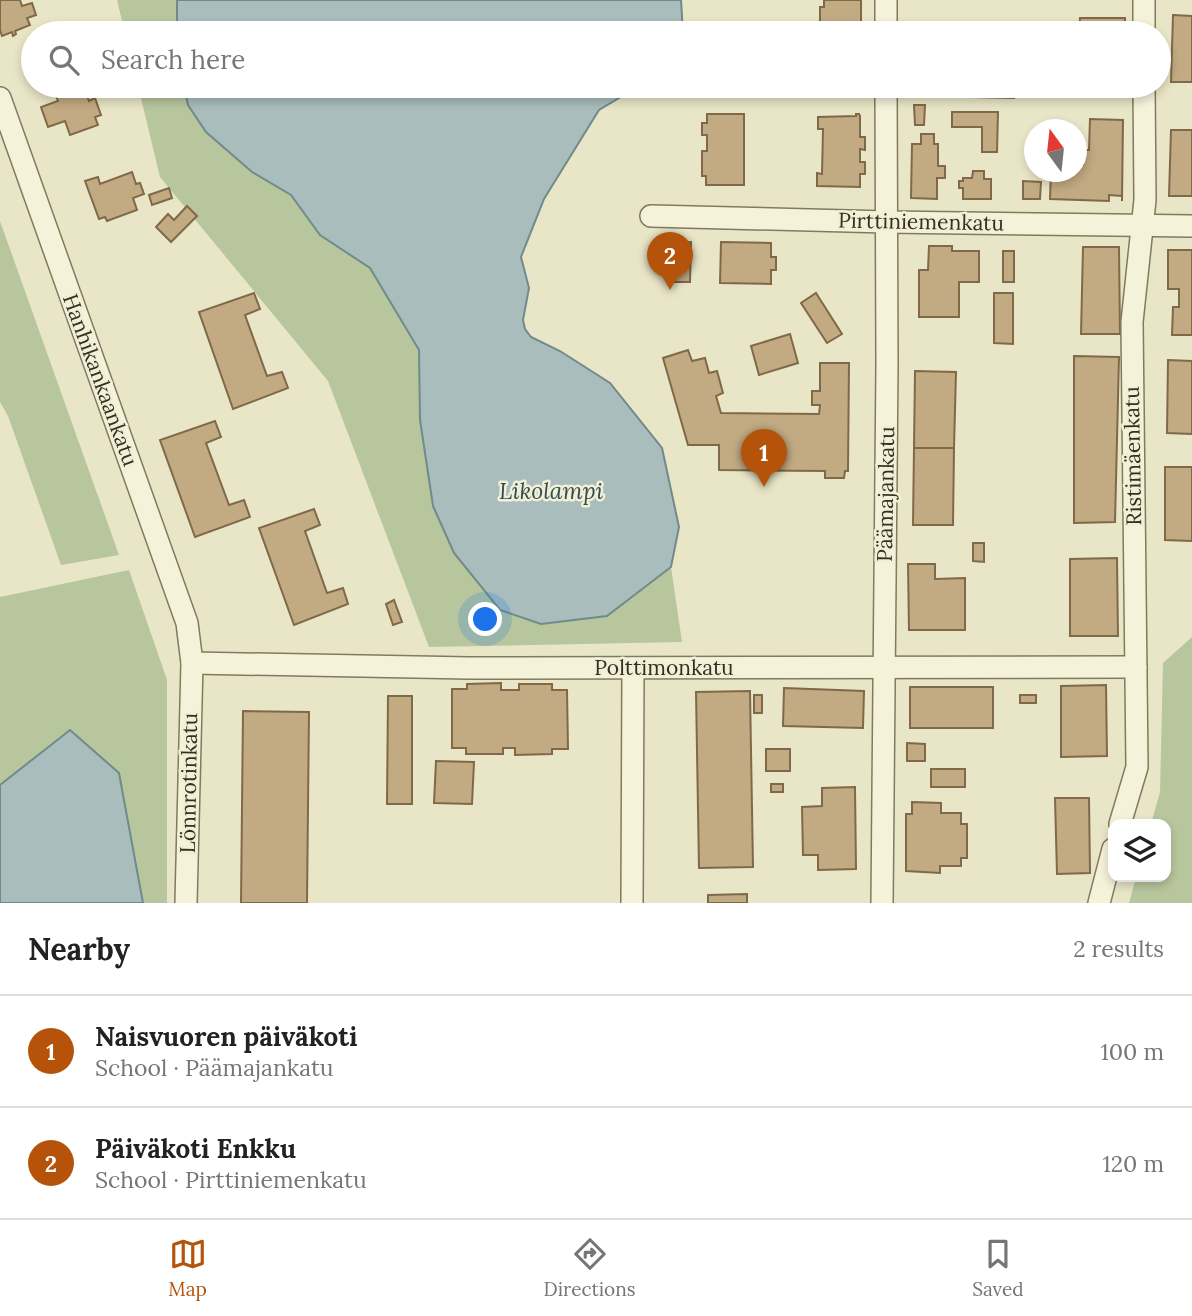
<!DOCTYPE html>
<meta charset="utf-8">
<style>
:root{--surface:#fff;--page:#f2f2f2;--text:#222;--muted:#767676;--line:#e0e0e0;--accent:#b45309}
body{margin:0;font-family:Lora,serif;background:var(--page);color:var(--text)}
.controls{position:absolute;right:21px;bottom:21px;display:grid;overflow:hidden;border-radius:14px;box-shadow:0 4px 10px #0003}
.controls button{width:63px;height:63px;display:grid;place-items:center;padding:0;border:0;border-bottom:2px solid var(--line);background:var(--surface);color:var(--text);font:35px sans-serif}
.compass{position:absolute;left:1024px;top:119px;width:63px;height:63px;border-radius:50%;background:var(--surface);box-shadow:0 4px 10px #0003;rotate:345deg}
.you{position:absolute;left:486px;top:620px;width:24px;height:24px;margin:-18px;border:5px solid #fff;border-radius:50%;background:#1a73e8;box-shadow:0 0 0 10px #1a73e833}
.badge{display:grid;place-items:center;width:46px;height:46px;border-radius:50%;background:var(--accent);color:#fff;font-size:23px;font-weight:700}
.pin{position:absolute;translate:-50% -58px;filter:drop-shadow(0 2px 4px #0008)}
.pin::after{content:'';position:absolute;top:37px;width:24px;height:21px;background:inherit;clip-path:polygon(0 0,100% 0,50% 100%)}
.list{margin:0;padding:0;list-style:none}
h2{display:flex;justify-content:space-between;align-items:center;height:91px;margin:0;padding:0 28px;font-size:30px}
h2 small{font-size:23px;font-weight:400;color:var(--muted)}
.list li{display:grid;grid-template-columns:46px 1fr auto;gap:21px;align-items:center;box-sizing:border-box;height:112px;padding:0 28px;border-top:2px solid var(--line)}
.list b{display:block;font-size:26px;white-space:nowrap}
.list p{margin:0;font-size:23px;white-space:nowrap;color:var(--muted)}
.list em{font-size:23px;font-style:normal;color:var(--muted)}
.icon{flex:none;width:38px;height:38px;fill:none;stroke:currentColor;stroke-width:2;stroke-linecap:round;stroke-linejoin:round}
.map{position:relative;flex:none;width:1192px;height:903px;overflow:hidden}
.search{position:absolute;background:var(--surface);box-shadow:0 4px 10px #0003;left:21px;right:21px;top:21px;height:77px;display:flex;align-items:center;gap:18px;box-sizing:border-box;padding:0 24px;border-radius:38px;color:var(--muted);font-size:26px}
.sheet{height:315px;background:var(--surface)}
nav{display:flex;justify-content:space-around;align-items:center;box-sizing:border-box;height:98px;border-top:2px solid var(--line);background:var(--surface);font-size:19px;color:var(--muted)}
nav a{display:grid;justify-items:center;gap:4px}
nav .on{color:var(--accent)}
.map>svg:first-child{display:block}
</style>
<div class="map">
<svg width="1192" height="903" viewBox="0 0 1192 903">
<rect width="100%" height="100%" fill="#e9e6c7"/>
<g fill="#b8c69d">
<path d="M117,0H177V33H125Z"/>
<path d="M138,86H184L188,105L252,172L291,195L320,235L370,267L419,350L420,420L479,584L500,610L607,616L671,567L682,642L429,647L328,381L160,177Z"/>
<path d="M0,221L119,555L61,565L8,416L0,402Z"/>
<path d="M129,570L167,680V903H143L119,773L69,730L0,785V597Z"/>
<path d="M1192,637V903H1129L1136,877H1166V824H1151L1160,792L1163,663Z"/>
</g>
<g fill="#a8bdbc" stroke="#708b8a" stroke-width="2">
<path d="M177,0H681L683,33H177Z"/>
<path d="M184,86H639L599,110L544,199L521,257L529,288L523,320L525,329L531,337L560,351L610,383L662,448L679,527L671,567L607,616L541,624L500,610L454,553L433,506L420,420L419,350L370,268L320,235L291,195L252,172L206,132L188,105Z"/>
<path d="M70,730L119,773L143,903H0V785Z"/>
</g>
<g fill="#c2aa82" stroke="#7f6948" stroke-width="2">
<path d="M0,0H20L22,6L32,3L36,15L27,18L30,25L15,31L16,34L13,36L12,32L2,36L0,30Z"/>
<path d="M824,0H861V33H824V23H820V7H824Z"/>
<path d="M1173,15L1192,16V82H1171Z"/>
<path d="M1080,18H1125V33H1079Z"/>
<path d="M924,23H997V33H912H924Z"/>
<path d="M33,56V79L31,80L24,60Z"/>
<path d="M52,86H90L91,88L85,90L89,101L95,98L101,115L95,117L98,125L70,135L65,121L48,127L41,107L58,101Z"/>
<rect x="819" y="86" width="42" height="2"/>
<path d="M973,86H1014V98L972,97Z"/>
<path d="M914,105H925L924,125H915Z"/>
<path d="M952,112H998L997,152H982V127H952Z"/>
<path d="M707,114H744V185H706V176H702V151H707V135H702V123H707Z"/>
<path d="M856,114H859L860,116V137H865V150L860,149V162H865V174H860V187L817,186V173L822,174L823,129H818V117L856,116Z"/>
<path d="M1090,119L1123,120L1122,201V196L1109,195V201L1050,199L1051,172H1076V165H1083V150H1089Z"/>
<path d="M1171,130H1192V196H1169Z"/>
<path d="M921,134H934V144H938V166H945V178H937V199L911,198L912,144H921Z"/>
<path d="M973,171H984V179H991V199H963V188H959V181H963V178H972Z"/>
<path d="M132,172L136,184L140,183L144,194L133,198L137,210L107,221L105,217L99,219L85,181L98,177L100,184Z"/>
<path d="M1023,181L1041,182L1040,199H1023Z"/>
<path d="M169,188L172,198L152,205L149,195Z"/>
<path d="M187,206L197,216L171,242L156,227L168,214L174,220Z"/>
<path d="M668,242H691L690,282H668Z"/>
<path d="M721,242L771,243V257H776V270H771V284L720,283Z"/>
<path d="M929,246H952V251H979V282H959V317H919V270H928Z"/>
<path d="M1083,247H1119L1120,334H1081Z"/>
<path d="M1168,250H1192V335H1172L1173,307H1179V289H1168Z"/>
<rect x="1003" y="251" width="11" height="31"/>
<path d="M254,293L260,309L245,315L267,376L282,372L288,388L233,409L199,312Z"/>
<path d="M816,293L842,334L827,343L801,303Z"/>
<path d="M994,293H1013V344L994,343Z"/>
<path d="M790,334L798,363L759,375L751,346Z"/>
<path d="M688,350L692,361L705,358L709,373L717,371L723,393L716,396L721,413L819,414L820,405H812V391H820V363H849L848,471H845L844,478H825V471L719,470V445H688L663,358Z"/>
<path d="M1074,356L1119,357L1115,522L1074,523Z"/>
<path d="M1168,360L1192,361V434L1167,433Z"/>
<path d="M915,371L956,372L954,448H914Z"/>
<path d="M215,421L221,437L206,443L229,505L244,500L250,517L195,537L160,440Z"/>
<path d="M914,448H954L953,525H913Z"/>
<path d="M1165,467H1192V541L1165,540Z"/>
<path d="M314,509L320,525L305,531L327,593L343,588L348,604L294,625L259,528Z"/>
<path d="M973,543H984V562L973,561Z"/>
<path d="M1117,558L1118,636H1070V559Z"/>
<path d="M908,564H935V579L965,578V630H909Z"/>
<path d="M394,600L402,622L393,625L386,604Z"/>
<path d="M501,683V690H519V684H552V690H567L568,749H552V754L515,755V748H503V754H466V748H452V689H467V684Z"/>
<path d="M1106,685L1107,756L1061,757V686Z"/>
<rect x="910" y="687" width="83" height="41"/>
<path d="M784,688L864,691L863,728L783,726Z"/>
<path d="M750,691L753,867L699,868L696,692Z"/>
<rect x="754" y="695" width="8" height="18"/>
<rect x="1020" y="695" width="16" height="8"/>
<path d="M388,696H412V804H387Z"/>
<path d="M243,711L309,712L307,903H241Z"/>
<path d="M907,743L925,744V761H907Z"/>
<rect x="766" y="749" width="24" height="22"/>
<path d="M436,761L474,762L472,804L434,803Z"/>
<rect x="931" y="769" width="34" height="18"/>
<rect x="771" y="784" width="12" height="8"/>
<path d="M855,787L856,869L818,870V855H803L802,807L822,806V788Z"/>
<path d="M1055,798H1089L1090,873L1057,874Z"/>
<path d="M912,802L941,803V813H961V824H967V858H961V866H940V873L906,871V814H912Z"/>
<path d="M747,894V903H708V895Z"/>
</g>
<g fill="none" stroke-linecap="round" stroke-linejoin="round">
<defs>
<g id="minor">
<path d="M886,0V33"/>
<path d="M1144,0V33"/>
<path d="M0,98L187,623L192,663L186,903"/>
<path d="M651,216L887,222L1192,226"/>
<path d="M192,663L469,668L1136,667"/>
<path d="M1120,824L1137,767L1132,322L1145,200L1144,86"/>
<path d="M632,903L633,668"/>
<path d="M882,903L887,365L886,86"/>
<path d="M1099,903L1113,849"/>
</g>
</defs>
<use href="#minor" stroke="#83795f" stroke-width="24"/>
<use href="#minor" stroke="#f5f2da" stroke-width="21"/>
</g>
<g text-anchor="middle" stroke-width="5" stroke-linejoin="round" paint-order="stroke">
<g font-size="21" fill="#352f21" stroke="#f1efd6">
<text transform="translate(921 222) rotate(1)" y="7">Pirttiniemenkatu</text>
<text transform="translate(100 380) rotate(70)" y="7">Hanhikankaankatu</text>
<text transform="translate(1133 456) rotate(-91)" y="7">Ristimäenkatu</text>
<text transform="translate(886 494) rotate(-89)" y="7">Päämajankatu</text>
<text x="664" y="675">Polttimonkatu</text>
<text transform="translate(189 783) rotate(-89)" y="7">Lönnrotinkatu</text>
</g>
<g font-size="23" font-style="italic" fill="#324e53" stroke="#f1efd6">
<text x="551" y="499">Likolampi</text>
</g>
</g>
</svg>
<div class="controls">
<button><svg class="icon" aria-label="layers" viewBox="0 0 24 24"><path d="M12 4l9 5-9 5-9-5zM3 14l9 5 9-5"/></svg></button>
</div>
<svg class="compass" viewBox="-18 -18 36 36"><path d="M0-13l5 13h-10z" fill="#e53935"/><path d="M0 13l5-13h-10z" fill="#767676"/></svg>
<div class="you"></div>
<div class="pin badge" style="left:764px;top:487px">1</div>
<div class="pin badge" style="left:670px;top:290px">2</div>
<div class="search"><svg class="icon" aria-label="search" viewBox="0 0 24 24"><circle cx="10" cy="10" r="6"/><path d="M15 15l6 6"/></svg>Search here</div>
</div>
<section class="sheet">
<h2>Nearby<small>2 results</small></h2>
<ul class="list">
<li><span class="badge">1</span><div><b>Naisvuoren päiväkoti</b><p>School · Päämajankatu</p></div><em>100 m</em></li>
<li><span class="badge">2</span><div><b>Päiväkoti Enkku</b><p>School · Pirttiniemenkatu</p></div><em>120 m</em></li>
</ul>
</section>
<nav>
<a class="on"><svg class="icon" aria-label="map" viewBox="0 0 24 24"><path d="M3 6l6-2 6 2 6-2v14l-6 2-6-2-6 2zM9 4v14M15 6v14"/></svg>Map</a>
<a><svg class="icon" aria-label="directions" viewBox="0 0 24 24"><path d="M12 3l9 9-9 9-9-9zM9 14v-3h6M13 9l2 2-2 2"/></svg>Directions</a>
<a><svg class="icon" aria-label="saved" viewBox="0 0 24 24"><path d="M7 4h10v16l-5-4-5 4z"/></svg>Saved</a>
</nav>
